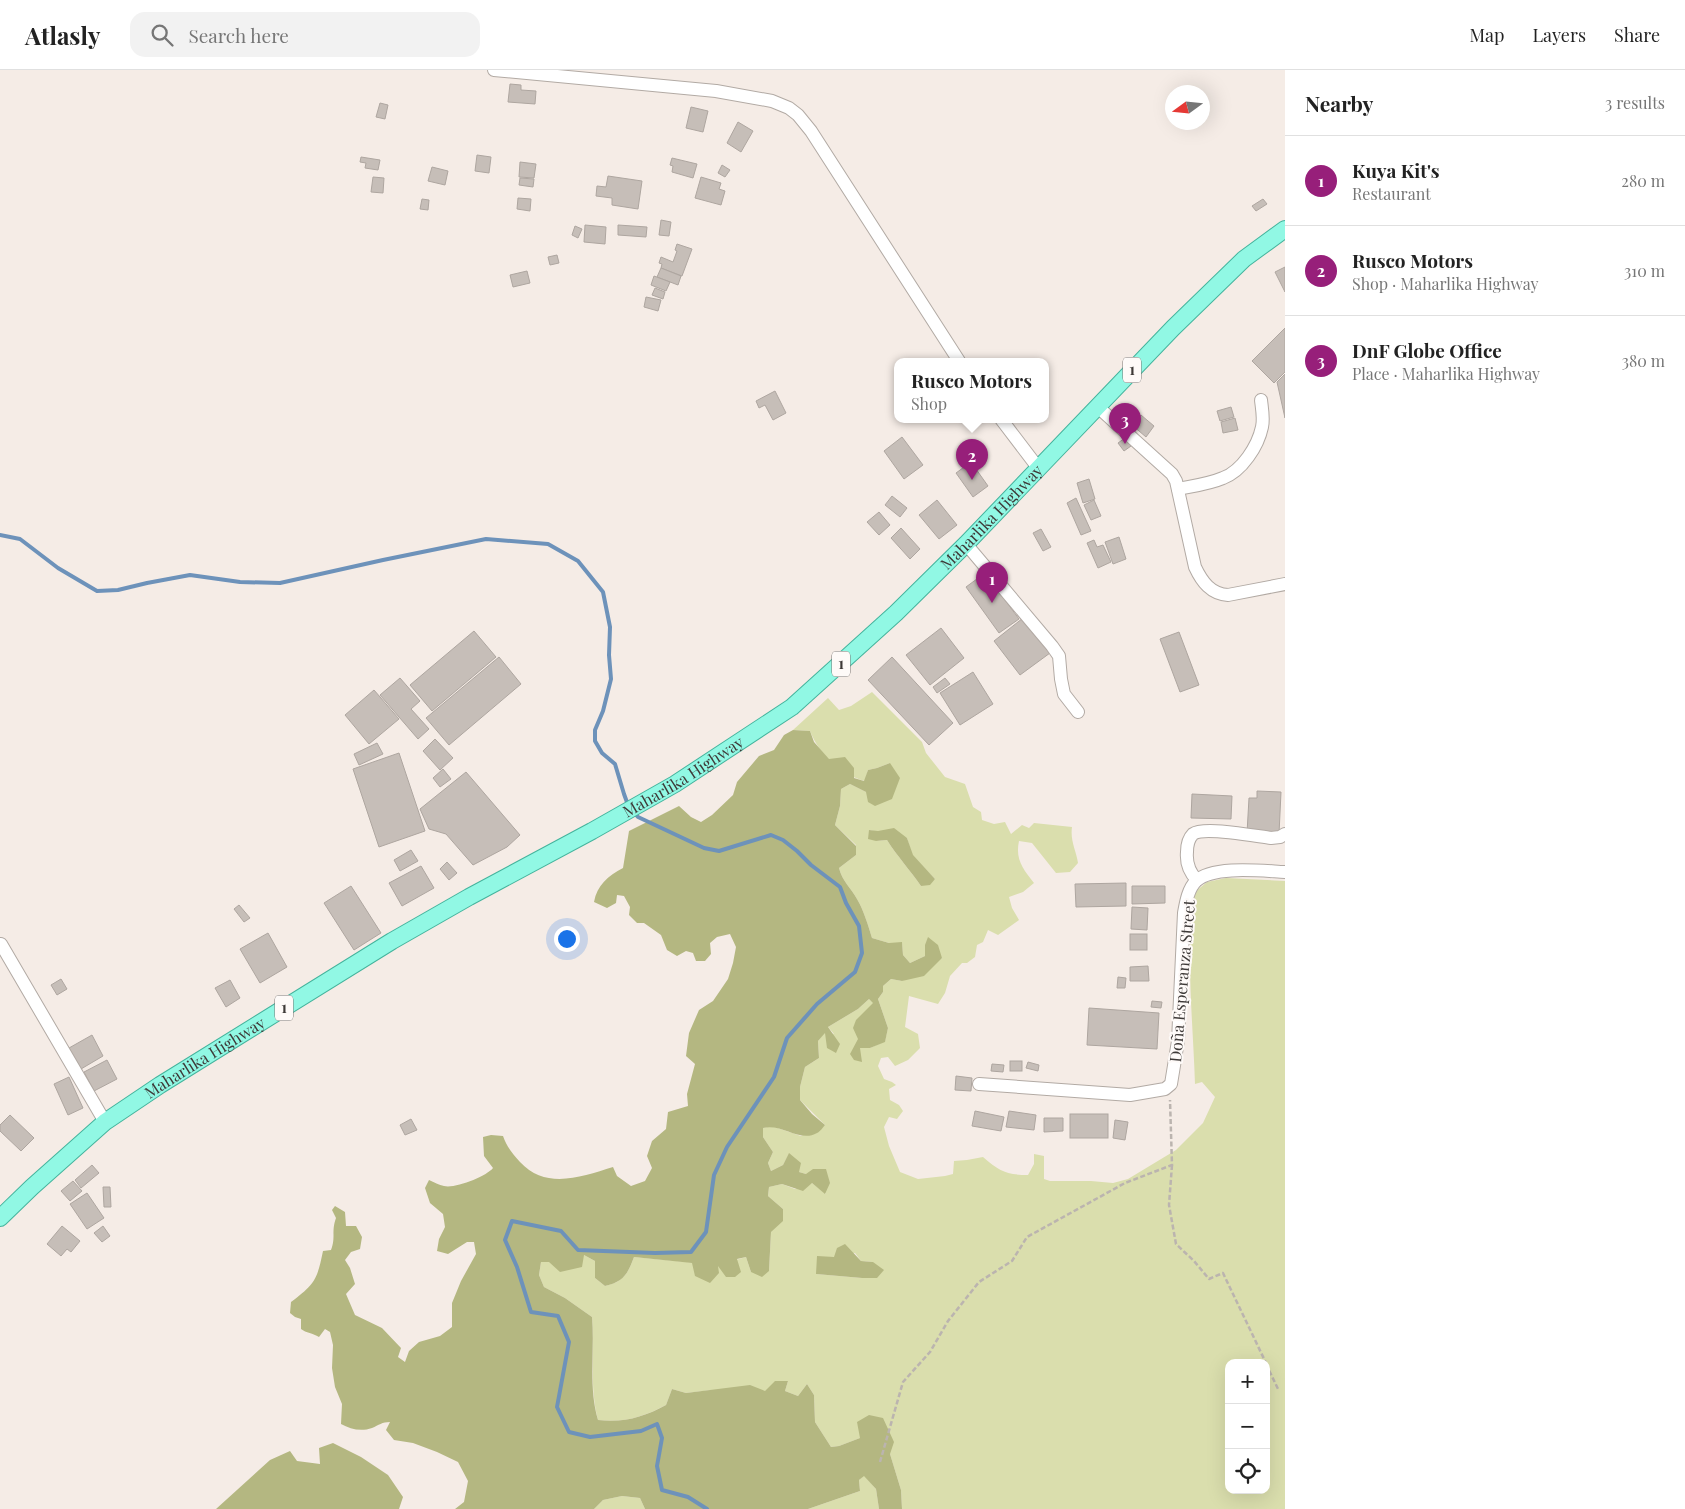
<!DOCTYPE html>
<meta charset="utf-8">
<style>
:root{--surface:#fff;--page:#f2f2f2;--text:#222;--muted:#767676;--line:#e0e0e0;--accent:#971f7a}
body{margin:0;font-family:"Playfair Display",serif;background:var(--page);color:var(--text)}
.controls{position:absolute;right:15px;bottom:15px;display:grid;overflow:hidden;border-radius:10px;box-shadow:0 5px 20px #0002}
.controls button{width:45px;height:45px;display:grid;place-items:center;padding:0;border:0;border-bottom:1px solid var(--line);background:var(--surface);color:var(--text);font:25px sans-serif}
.compass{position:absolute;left:1165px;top:15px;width:45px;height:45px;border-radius:50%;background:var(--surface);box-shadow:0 5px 20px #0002;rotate:255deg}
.you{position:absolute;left:566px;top:868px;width:18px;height:18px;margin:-12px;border:4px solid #fff;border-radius:50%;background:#1a73e8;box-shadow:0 0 0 8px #1a73e833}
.badge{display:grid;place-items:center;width:32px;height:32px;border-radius:50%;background:var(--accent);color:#fff;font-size:16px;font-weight:700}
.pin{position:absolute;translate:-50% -41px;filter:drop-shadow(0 1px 2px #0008)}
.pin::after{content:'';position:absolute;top:26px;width:18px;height:15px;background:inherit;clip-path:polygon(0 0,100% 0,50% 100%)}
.popup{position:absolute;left:894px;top:288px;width:155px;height:65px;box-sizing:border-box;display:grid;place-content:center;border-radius:10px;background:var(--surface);filter:drop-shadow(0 1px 4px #0005);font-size:16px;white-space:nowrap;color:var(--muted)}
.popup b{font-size:19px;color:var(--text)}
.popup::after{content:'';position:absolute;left:50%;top:100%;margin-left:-10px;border:10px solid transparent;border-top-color:var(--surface)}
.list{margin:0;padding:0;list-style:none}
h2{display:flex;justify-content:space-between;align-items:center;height:65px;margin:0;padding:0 20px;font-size:21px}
h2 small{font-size:16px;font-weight:400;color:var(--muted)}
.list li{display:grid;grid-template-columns:32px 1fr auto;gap:15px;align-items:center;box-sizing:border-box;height:90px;padding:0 20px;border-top:1px solid var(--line)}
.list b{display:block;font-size:19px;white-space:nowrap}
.list p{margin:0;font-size:16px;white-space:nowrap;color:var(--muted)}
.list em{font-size:16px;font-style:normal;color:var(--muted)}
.icon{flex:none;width:28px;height:28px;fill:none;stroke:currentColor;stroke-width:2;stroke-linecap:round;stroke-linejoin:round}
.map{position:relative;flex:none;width:1285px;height:1439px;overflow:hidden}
header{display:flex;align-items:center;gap:30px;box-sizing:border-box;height:70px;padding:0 25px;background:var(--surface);border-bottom:1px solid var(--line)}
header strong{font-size:24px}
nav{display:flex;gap:28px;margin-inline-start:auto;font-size:18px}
.search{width:350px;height:45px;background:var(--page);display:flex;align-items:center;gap:12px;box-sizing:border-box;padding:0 18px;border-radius:15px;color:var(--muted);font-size:19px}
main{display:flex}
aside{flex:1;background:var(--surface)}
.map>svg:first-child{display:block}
</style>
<header>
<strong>Atlasly</strong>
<div class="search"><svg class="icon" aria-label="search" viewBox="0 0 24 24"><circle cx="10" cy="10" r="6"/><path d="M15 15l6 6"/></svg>Search here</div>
<nav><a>Map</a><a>Layers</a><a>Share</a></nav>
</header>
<main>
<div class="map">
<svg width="1285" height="1439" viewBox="0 0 1285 1439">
<rect width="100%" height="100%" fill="#f5ece6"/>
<g fill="#dadead" fill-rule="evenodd">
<path d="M872,622L922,672L926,683L945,707L965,714L973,737L981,742L982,750L994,754L1005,752L1011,764L1022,755L1029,758L1034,753L1072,757C1070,771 1076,780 1078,793L1070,802L1056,803L1032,773L1019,771C1015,789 1023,799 1034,813L1023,822L1009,827L1012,838L1019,850L998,865L988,860L983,872L977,875L975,887L967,893H962L950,906L945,923L938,934L909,926L905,957L918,964L920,978L908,990L895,996L888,987L881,988L878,996L884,1009L892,1012L896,1015L889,1019L890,1030L899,1035L903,1041L897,1049L889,1047L884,1057L889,1076L900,1102L918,1109L945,1106L953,1104L954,1091L967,1090L983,1087C999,1101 1007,1105 1028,1105L1034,1094V1084L1044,1086V1109L1050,1111H1091L1113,1113L1128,1109L1176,1080L1203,1053L1215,1027L1202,1012L1195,1014C1193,950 1185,885 1195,822L1207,812L1226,808L1285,811V1439H902L901,1420L890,1384L860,1368L839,1376L831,1377L815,1352L814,1325L807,1314L798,1326L785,1321L788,1311L765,1322L712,1320L686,1323L672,1319L666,1335C643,1347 625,1353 598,1350C589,1316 595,1281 592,1247L565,1228L544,1217L539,1205L541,1192L584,1185L595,1191V1208L605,1216C623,1212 628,1204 634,1187L718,1195L746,1187L751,1202L769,1201L771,1162L783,1139L768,1126L769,1117L782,1114L795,1119L812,1113L826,1124L806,1104L799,1102L789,1084L783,1095L771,1101L768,1093L773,1082L763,1067V1058L772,1056L801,1066L825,1055L800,1030V1017L805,997L819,988L818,971L825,962L834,964L828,957L858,939L869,929L874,933C863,944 857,963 859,977L870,978L885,971L888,958L878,929L883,922V916L891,909L902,911L942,888L925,875V886L910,893L903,885L902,873H889L872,868C868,855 864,841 857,829C851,818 842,811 839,798L856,785V775L835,755L840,736L841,719L850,714L866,722L890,693L877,698L868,700L865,711C841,705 819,684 810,661L793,660L828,628L839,640L851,636ZM869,760L907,768L912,785L935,809L921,816C910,800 897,786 887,770L876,771ZM855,1183L861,1191L873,1192L877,1208H862L816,1204L834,1187ZM1229,1293H1266V1420H1229Z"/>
<path d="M864,1405L876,1419L879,1439H808L860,1421L859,1410Z"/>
<path d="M622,1426L640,1428L645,1439H594L603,1430Z"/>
</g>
<g fill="#b4b781">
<path d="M793,660L810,661L814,672L829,689L845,687L854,698V708L864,711L868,700L877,698L890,693L900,708L892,729L875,736L868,732L866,722L850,714L841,719L840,736L835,755L856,776V785L839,798C842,811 851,818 857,829C864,841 868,855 872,868L889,873L902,872L903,885L910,893L925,886V875L928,867L938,875L942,888L924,906L902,911L891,909L883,916V922L878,929L888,958L885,972L870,978H860L862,992L854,990L850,984L858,969L853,958L856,950L873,933L869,929L858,939L828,957L840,974L836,983L827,978L825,963L818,971L819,988L805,997L800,1017V1030L812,1044L825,1055C823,1057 820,1062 817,1063C800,1073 782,1053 763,1058V1067L773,1082L768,1093L771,1101L783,1095L789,1083L801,1093L799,1102L806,1104L813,1099H826L830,1113L825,1124L812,1113L803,1121L782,1114L769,1117L768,1126L783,1139V1151L771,1162L769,1201L762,1207L751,1202L746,1187L737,1189L741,1202L735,1207H726L718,1196L719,1203L710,1213L695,1206L692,1193L634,1187C628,1203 624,1212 605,1216L595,1208V1191L584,1185L582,1197L560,1202L549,1192H541L539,1205L544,1217L565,1228L592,1247C595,1281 588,1316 598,1350C624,1353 644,1347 666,1335L672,1319L686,1323L750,1315L765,1321L775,1311H788L785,1321L798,1326L807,1314L814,1325L815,1352L831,1377L839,1376L860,1368L857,1352L869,1345L883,1348L894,1372L890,1384L901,1420L902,1439H879L876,1419L864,1406L859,1410L860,1421L808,1439H645L640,1428L622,1426L603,1430L594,1439H455L464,1432L468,1411L458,1392L437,1382L413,1373L394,1370L386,1360L390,1352C382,1352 379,1355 372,1358C361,1362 350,1359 341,1354L342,1334L335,1317L332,1298L333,1275L330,1262L325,1259L319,1267C313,1263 306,1263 301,1259V1249L295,1247L290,1243L291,1232C315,1214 317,1210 323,1181L331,1180C336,1167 331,1162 336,1148L332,1140L335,1136L345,1142L346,1156H356L362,1167L360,1179L351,1182L345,1190L350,1198L355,1214L346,1224L355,1245L382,1258L401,1278L398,1287L405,1292L409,1281L419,1272L440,1266L452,1257V1233L461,1211L476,1184L474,1172H467L448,1184L437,1181L439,1169L445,1157L443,1144L430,1133L425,1118L429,1110C434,1112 439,1115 444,1116C455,1119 487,1106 493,1098L484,1086L483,1067L491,1065L503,1066C507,1077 512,1083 520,1092C546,1120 581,1107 613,1097L617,1106L631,1116L645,1111L652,1098L647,1086L652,1071L666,1059L668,1042L688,1036L687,1024L695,994L686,986L689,963L699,940L713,931L728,909L733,893L736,877L730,864L717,867L710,873L711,884L705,891H696L693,883L686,881L677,886L667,880L661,865L644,853H637L629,845L630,837L624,826L617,825L616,833L607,838L594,832C597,815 608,806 623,798L629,761L679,736L691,747L701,752L712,745L733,725L737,712L759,686L774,680L784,665Z"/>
<path d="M894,758L907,768L913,785L935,809L930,815L921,816C910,800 897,786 887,770L876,771L868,769L869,760L878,761Z"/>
<path d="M845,1174L861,1191L873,1192L884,1200L877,1208H862L816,1204L817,1186L834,1187L837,1178Z"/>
<path d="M333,1373L361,1387L388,1405L403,1427L399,1439H216L270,1390L290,1381L297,1391L320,1394L319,1378Z"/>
</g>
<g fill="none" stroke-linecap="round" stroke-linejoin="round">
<g stroke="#6d92ba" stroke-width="4">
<path d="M0,465L20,469L58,498L97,521L118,520L147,513L190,505L240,512L280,513L383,490L486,469L548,474L578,491L603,522L610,557L609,585L611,609L603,641L595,660V671L602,683L615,694L624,724L628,735"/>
<path d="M634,742L638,747L704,778L719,781L771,765L783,770L797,781L811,795L840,817L846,833L859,856L862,883L855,902L817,934L787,968L774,1007L727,1077L714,1105L706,1162L691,1182L655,1183L578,1180L561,1161L512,1151L505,1170L517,1197L531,1242L558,1246L569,1272L557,1337L569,1362L590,1367L641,1361L657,1354L662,1368L657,1396L662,1420L688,1427L707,1439"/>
</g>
</g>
<g fill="#c6beb8" stroke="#aea6a0">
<path d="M510,14L521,15V20L536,21L535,34L508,32Z"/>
<path d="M380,33L388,35L385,49L376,47Z"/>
<path d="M691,37L708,41L703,62L686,58Z"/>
<path d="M738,52L753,61L741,82L727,73Z"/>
<path d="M477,85L491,87L489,103L475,101Z"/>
<path d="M361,87L380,90L378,100L365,98L366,93L360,92Z"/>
<path d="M672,88L697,94L693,108L672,102L673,96L670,95Z"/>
<path d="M520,92L536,94L534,108L519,107Z"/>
<path d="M722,95L730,100L725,107L718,103Z"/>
<path d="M432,97L448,101L445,115L428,111Z"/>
<path d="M608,106L642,111L638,139L612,135V128L596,126L597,116L606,117Z"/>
<path d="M373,107L384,108L383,123L371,122Z"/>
<path d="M701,107L721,113L719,119L725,121L721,135L695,128Z"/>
<path d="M520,108L534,109L533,117L519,115Z"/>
<path d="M518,128L531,129L530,141L517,139Z"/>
<path d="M422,129L429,130L428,140L420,139Z"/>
<path d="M1263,129L1267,134L1256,141L1252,136Z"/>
<path d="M661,150L671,152L669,166L659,165Z"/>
<path d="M585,155L606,157L605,174L584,172Z"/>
<path d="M618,155L647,157L646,167L618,165Z"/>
<path d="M575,156L582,159L578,168L572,165Z"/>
<path d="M677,174L692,179L682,206L661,198L662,194L659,193L661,187L673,192L677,181L675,180Z"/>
<path d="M557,185L559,193L550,195L548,187Z"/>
<path d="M1285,197V222L1275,202Z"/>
<path d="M661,198L681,206L678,215L657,207Z"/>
<path d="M527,201L530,213L513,217L510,205Z"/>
<path d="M654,206L670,212L666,221L651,215Z"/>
<path d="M655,218L665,222L663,229L652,225Z"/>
<path d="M646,227L661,230L658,241L644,237Z"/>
<path d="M1285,258V302L1274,313L1252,291Z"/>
<path d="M1285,304V348L1277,312Z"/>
<path d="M775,321L786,343L773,350L765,335L759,338L756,331Z"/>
<path d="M1231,337L1234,347L1220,351L1217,341Z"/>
<path d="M1141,345L1154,356L1146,367L1132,355Z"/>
<path d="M1235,348L1238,360L1223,363L1221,352Z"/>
<path d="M902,367L923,395L904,409L884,381Z"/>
<path d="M1125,368L1131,376L1124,381L1118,373Z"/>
<path d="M971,392L988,416L973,427L956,403Z"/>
<path d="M1089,409L1095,429L1083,433L1077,413Z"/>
<path d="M892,426L907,438L900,447L885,435Z"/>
<path d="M1076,428L1091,461L1081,465L1067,433Z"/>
<path d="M937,430L957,455L939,469L919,445Z"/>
<path d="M1094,430L1101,446L1091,450L1084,435Z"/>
<path d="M879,442L890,455L879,465L867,452Z"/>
<path d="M901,458L920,479L910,489L891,468Z"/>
<path d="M1041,459L1051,477L1043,481L1033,463Z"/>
<path d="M1119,467L1126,489L1113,494L1105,472Z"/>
<path d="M1094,470L1097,477L1103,475L1111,492L1098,498L1087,473Z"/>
<path d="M985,503L1019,549L999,563L966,517Z"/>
<path d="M1023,548L1050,583L1020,605L994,571Z"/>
<path d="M941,558L964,588L930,615L906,585Z"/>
<path d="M474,561L496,587L432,641L410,615Z"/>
<path d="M1179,562L1199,615L1180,622L1160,569Z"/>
<path d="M499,587L521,614L449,675L426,648Z"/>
<path d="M892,587L953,653L929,675L868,610Z"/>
<path d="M973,602L993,634L960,655L940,623Z"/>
<path d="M400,608L420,631L411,639L429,659L418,669L380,625Z"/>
<path d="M945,608L950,614L937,623L933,617Z"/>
<path d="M374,620L399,649L369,674L345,645Z"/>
<path d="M435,669L453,688L440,700L423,681Z"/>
<path d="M377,673L383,684L359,695L354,684Z"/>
<path d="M399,683L425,761L379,777L353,699Z"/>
<path d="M443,699L451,709L440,717L433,708Z"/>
<path d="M466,702L520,765L507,777L473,795L446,764L429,759L420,739Z"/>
<path d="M1257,721L1281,722L1279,764L1247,763L1249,728H1257Z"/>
<path d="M1192,724L1232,726L1231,749L1191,748Z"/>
<path d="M411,780L418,791L400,801L394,790Z"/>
<path d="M447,792L457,803L449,810L440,799Z"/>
<path d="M421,796L434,818L402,836L389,813Z"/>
<path d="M1126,813V836L1076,837L1075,814Z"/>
<path d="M351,816L381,863L354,880L324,833Z"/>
<path d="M1132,816H1165V833L1132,834Z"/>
<path d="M239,835L250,848L244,852L234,839Z"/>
<path d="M1132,837L1148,838L1147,860L1131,859Z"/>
<path d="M268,863L287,897L260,913L240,879Z"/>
<rect x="1130" y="864" width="17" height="16"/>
<path d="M1148,896L1149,911H1130V897Z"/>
<path d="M1118,907L1126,908L1125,918H1117Z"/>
<path d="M61,909L67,919L57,925L51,915Z"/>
<path d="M230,910L240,928L226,937L215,918Z"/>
<path d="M1152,931L1162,932L1161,938L1151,937Z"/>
<path d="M1089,938L1159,943L1157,979L1087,975Z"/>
<path d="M92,965L103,986L81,999L69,978Z"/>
<path d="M107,990L117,1009L94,1021L84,1002Z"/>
<rect x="1010" y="991" width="12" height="10"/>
<path d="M1028,992L1039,995L1038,1001L1026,998Z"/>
<path d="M992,994L1004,995L1003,1002L991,1001Z"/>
<path d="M956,1006L972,1008L971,1021L955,1020Z"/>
<path d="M69,1007L83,1038L68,1045L54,1014Z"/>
<path d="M975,1041L1004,1047L1001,1061L972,1056Z"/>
<path d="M1009,1041L1036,1045L1034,1060L1006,1057Z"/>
<rect x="1070" y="1044" width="38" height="24"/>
<path d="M10,1045L34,1068L21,1081L0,1061V1055Z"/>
<path d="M1044,1048H1063V1061L1044,1062Z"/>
<path d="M411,1049L417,1060L405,1065L400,1055Z"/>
<path d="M1115,1050L1128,1052L1125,1070L1113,1068Z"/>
<path d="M92,1095L99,1103L81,1118L75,1110Z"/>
<path d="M73,1111L82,1121L70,1131L61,1121Z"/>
<path d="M103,1117H110L111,1137H104Z"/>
<path d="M87,1123L104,1148L87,1159L70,1134Z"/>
<path d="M62,1156L80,1171L71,1182L67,1179L61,1186L47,1174Z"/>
<path d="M103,1156L110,1166L102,1172L94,1163Z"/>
</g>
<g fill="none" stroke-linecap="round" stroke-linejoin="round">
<defs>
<g id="minor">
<path d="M494,0L716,21L772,31L789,38L798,45L811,61L959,291"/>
<path d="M1098,337L1172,404L1176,411L1195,497C1202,512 1211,524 1228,525L1285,514"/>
<path d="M1001,349L1039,399"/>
<path d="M1178,419C1193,416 1209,414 1223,408C1242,401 1258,376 1262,357C1264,349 1262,339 1261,330"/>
<path d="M966,474L1052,576L1059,586L1061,609L1064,624L1078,642"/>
<path d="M1197,810C1189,802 1186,793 1187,782C1187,775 1188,769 1193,764C1204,756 1255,766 1271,768L1280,767L1285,764"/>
<path d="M1,874L105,1052"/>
<path d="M979,1014L1130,1025L1165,1019L1171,1014L1178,971L1184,843C1186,832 1188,819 1196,811C1213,795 1263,801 1285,802"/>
</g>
<g id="major">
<path id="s1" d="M0,1148L32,1117L105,1052L160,1015L392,871L469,827L592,761L675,714L792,637L896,543L966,474L1173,258L1244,189L1285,159"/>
</g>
</defs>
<use href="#minor" stroke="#b2aaa4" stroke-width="14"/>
<use href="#major" stroke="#44b39c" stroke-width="18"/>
<g stroke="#bbb4af" stroke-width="2.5" stroke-dasharray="5 2.5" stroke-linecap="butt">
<path d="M1172,1095L1169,1135L1176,1174L1194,1191L1209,1209L1223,1203L1266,1293"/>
<path d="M1266,1294L1279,1321"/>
<path d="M880,1392L903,1312L930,1282L948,1251L979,1212L1012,1191L1027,1167L1125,1113L1172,1095L1170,1030"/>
</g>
<use href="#minor" stroke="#fff" stroke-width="12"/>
<use href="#major" stroke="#91f8e4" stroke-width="16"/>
</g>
<g text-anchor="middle" stroke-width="4" stroke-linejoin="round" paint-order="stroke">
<g fill="#fefaf8" stroke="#787472" stroke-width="1">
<rect x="1123" y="287.5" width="18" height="25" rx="4"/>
<rect x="832" y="581.5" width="18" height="25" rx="4"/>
<rect x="275" y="925.5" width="18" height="25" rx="4"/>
</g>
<g font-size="15" font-weight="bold" fill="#3e3a38">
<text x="1132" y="305">1</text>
<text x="841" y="599">1</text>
<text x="284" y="943">1</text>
</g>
<g font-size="16" fill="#3e3a38" stroke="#fefaf8">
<text dy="6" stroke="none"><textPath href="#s1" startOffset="1221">Maharlika Highway</textPath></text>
<text dy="6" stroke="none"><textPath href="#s1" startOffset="816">Maharlika Highway</textPath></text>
<text transform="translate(1182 911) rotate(-85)" y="6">Doña Esperanza Street</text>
<text dy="6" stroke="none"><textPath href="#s1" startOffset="261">Maharlika Highway</textPath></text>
</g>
</g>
</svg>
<div class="controls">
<button>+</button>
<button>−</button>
<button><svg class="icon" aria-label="locate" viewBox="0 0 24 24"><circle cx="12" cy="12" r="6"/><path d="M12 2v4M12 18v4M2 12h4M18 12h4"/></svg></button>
</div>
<svg class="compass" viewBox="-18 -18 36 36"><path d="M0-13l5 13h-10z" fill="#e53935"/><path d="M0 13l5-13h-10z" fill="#767676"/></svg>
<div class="you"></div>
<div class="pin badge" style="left:992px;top:533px">1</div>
<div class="pin badge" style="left:972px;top:410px">2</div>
<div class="popup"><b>Rusco Motors</b>Shop</div>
<div class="pin badge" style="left:1125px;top:374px">3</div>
</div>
<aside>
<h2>Nearby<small>3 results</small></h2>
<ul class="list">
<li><span class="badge">1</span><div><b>Kuya Kit's</b><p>Restaurant</p></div><em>280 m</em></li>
<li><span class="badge">2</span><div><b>Rusco Motors</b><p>Shop · Maharlika Highway</p></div><em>310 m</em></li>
<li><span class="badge">3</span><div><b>DnF Globe Office</b><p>Place · Maharlika Highway</p></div><em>380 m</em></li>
</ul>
</aside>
</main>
